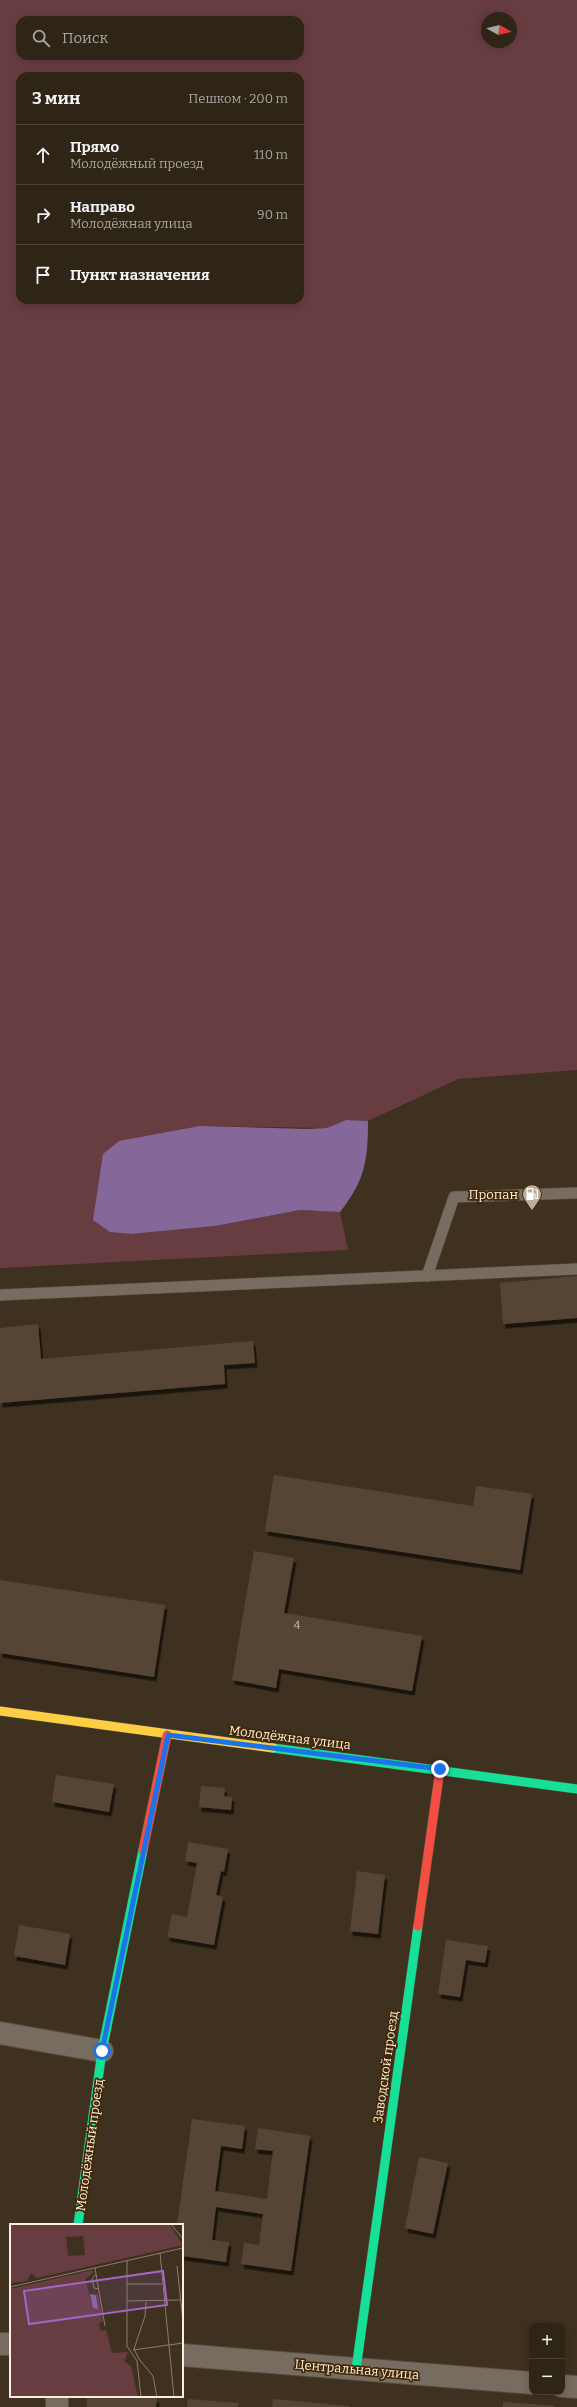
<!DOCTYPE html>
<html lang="ru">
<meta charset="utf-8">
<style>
:root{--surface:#2f2517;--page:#3b3124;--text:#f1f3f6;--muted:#a7a5a1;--line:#4a4236}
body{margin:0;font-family:Bitter,serif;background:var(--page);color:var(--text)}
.controls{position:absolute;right:12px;bottom:12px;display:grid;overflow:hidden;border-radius:8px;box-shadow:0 2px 10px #0003}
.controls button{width:36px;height:36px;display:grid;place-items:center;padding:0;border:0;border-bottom:1px solid var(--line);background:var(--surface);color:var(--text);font:20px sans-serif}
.compass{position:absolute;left:481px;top:12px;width:36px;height:36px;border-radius:50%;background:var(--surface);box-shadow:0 2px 10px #0003;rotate:98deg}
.stop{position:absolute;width:12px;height:12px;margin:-9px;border:3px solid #1a73e8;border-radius:50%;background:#fff}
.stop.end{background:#1a73e8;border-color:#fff;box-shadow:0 1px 4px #0008}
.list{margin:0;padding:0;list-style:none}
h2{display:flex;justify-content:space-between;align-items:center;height:52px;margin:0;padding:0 16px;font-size:17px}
h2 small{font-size:13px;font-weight:400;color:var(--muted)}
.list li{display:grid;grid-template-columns:26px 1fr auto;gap:12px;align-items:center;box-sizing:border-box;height:60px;padding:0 16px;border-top:1px solid var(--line)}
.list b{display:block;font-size:15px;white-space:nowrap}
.list p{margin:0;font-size:13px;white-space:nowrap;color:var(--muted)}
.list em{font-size:13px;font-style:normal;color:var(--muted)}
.icon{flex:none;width:22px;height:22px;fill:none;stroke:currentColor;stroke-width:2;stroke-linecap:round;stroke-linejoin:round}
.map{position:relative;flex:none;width:577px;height:2407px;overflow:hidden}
.search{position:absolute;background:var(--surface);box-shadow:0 2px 10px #0003;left:16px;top:16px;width:288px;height:44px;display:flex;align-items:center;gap:10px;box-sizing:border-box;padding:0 14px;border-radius:12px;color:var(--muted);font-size:15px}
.panel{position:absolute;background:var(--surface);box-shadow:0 2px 10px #0003;left:16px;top:72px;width:288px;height:232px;border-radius:12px}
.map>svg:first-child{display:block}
</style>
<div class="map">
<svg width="577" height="2407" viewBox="0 0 577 2407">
<defs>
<filter id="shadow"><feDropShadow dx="2.5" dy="4.5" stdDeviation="0" flood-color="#0009"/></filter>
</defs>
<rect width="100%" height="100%" fill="#3f311f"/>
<path fill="#683d42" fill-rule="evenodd" d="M0,0H577V1070L458,1079L368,1121L346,1120L327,1128L200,1126L110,1232L131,1234L215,1226L300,1210L340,1212L348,1250L0,1268ZM487,18H511V42H487ZM20,20H300V56H20ZM20,76H300V300H20Z"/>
<path fill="#85679a" d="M346,1120L368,1121C368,1161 365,1180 340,1212L300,1210L215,1226L131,1234L110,1232L93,1220L103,1154L119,1141L200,1126L307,1129L327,1128Z"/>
<g fill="#574536" filter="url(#shadow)">
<path d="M577,1276V1318L503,1324L500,1283Z"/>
<path d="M38,1324L41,1359L253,1341L255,1363L224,1365L225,1384L0,1403V1328Z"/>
<path d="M274,1475L473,1506L476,1486L532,1494L520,1570L265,1531Z"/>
<path d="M254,1551L294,1558L284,1613L422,1636L412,1691L279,1669L276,1688L232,1680Z"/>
<path d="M0,1580L165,1605L154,1677L0,1653Z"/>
<path d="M56,1775L114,1784L109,1812L52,1802Z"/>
<path d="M201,1786L225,1788L224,1796L232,1797L231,1810L199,1807Z"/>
<path d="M188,1842L228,1849L224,1872L221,1871L216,1895L223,1897L214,1945L167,1937L172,1914L187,1917L197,1863L185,1861Z"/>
<path d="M357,1871L385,1875L378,1934L350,1931Z"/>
<path d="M19,1925L70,1934L65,1965L14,1956Z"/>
<path d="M446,1940L488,1946L485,1963L466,1960L460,1997L438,1994Z"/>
<path d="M192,2119L245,2126L242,2149L221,2146L215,2191L267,2199L273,2151L255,2149L258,2128L310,2136L291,2271L241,2264L244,2243L259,2245L263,2214L216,2207L212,2240L229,2242L226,2262L182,2256V2225H177Z"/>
<path d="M419,2157L448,2163L433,2234L405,2228Z"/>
<path d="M87,2396L157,2398L156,2407H87Z"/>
<path d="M188,2399L238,2403V2407H187Z"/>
<path d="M273,2399L349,2406V2407H272Z"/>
<path d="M503,2402L555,2406V2407H503Z"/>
</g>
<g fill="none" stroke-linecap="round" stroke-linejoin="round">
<defs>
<g id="lane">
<path d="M427,1276L454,1197L577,1193"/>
<path d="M0,1295L577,1269"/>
</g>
<g id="street">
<path d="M0,2033L102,2051"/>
<path d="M0,2344H11"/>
<path d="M182,2355L532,2383"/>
<path d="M562,2386L577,2387"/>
<path d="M57,2407V2396"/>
</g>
<g id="fast">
<path d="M273,1748L577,1789"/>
<path d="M78,2225L102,2051L143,1850"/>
<path d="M356,2369L418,1926"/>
</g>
<path id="slow" d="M0,1711L273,1748"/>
<g id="jam">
<path d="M143,1850L167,1735"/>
<path d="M418,1926L440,1769"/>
</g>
</defs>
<use href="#lane" stroke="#584c3e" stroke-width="12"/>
<use href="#street" stroke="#584c3e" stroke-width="24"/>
<use href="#fast" stroke="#584c3e" stroke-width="10"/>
<use href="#slow" stroke="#584c3e" stroke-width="10"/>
<use href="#jam" stroke="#584c3e" stroke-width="10"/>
<use href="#lane" stroke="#776c60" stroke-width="11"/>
<use href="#street" stroke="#776c60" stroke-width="22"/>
<use href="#fast" stroke="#16e098" stroke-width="9"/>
<use href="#slow" stroke="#ffcf43" stroke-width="9"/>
<use href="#jam" stroke="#f24e42" stroke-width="9"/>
</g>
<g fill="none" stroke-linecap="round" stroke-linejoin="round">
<path stroke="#1a73e8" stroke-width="5" d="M102,2051L168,1735L440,1769"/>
</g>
<defs>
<symbol id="fuel-pin" viewBox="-11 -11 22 30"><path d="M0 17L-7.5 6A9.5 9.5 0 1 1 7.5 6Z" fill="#bcac9a" stroke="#412806"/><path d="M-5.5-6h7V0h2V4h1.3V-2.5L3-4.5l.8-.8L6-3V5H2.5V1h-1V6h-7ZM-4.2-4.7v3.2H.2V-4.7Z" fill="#fff"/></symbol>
</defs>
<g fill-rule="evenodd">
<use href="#fuel-pin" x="521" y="1183" width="22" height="30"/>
</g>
<g text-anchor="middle" stroke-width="3.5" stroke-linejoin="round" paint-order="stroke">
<g font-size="11" fill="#d5c4b2">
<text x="297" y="1629">4</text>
</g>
<g font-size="13" fill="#ffeedc" stroke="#412806" text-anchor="end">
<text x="518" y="1199">Пропан</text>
</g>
<g font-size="13" fill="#ffeedc" stroke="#412806">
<text transform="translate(290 1737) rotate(7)" y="5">Молодёжная улица</text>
<text transform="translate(385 2067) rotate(-82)" y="5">Заводской проезд</text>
<text transform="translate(89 2145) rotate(-82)" y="5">Молодёжный проезд</text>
<text transform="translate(357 2369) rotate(5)" y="5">Центральная улица</text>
</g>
</g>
<g transform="translate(10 2224)">
<rect width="173" height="173" fill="#3f311f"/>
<path d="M0,0H159L173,21L27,54L21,49L17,57L0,59ZM73,12L75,31L58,32L56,13ZM83,46L84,48L75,55L82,80L88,78L86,71L88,70L93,97L89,100L91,107L96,106L102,129L118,128L114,137L121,142L128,173H1L0,65Z" fill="#683d42" fill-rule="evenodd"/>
<path d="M80,70L86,71L88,85L83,84Z" fill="#85679a"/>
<path fill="none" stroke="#8c7d6b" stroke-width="1" d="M161,0L173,15M150,29L164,173M117,37V122L127,137L131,173M167,42L173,97M85,44L95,102M86,50L82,55L84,64L89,65M117,60H152M0,63L173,24M117,77L171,76M136,78L135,92L124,125L129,135L143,152L147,173M123,126L173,119"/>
<path fill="#a366c8" fill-opacity="0.15" stroke="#a366c8" stroke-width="2" d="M153,47L157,81L19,100L14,67Z"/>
<rect width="173" height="173" fill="none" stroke="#ffeedc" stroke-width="2"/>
</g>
</svg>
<div class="controls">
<button>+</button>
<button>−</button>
</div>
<svg class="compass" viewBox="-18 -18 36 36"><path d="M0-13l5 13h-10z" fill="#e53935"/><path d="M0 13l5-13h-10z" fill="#a7a5a1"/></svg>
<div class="stop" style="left:102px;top:2051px"></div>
<div class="stop end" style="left:440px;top:1769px"></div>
<div class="search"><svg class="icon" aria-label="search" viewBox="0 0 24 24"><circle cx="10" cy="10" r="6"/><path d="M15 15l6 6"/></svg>Поиск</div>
<section class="panel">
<h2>3 мин<small>Пешком · 200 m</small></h2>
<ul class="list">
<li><svg class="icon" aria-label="ahead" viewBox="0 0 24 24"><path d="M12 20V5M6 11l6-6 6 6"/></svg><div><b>Прямо</b><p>Молодёжный проезд</p></div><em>110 m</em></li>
<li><svg class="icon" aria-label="right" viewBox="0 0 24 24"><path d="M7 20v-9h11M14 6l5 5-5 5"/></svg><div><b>Направо</b><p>Молодёжная улица</p></div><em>90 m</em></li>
<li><svg class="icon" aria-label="arrive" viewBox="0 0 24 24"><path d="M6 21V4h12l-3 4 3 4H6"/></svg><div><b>Пункт назначения</b></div></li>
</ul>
</section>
</div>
